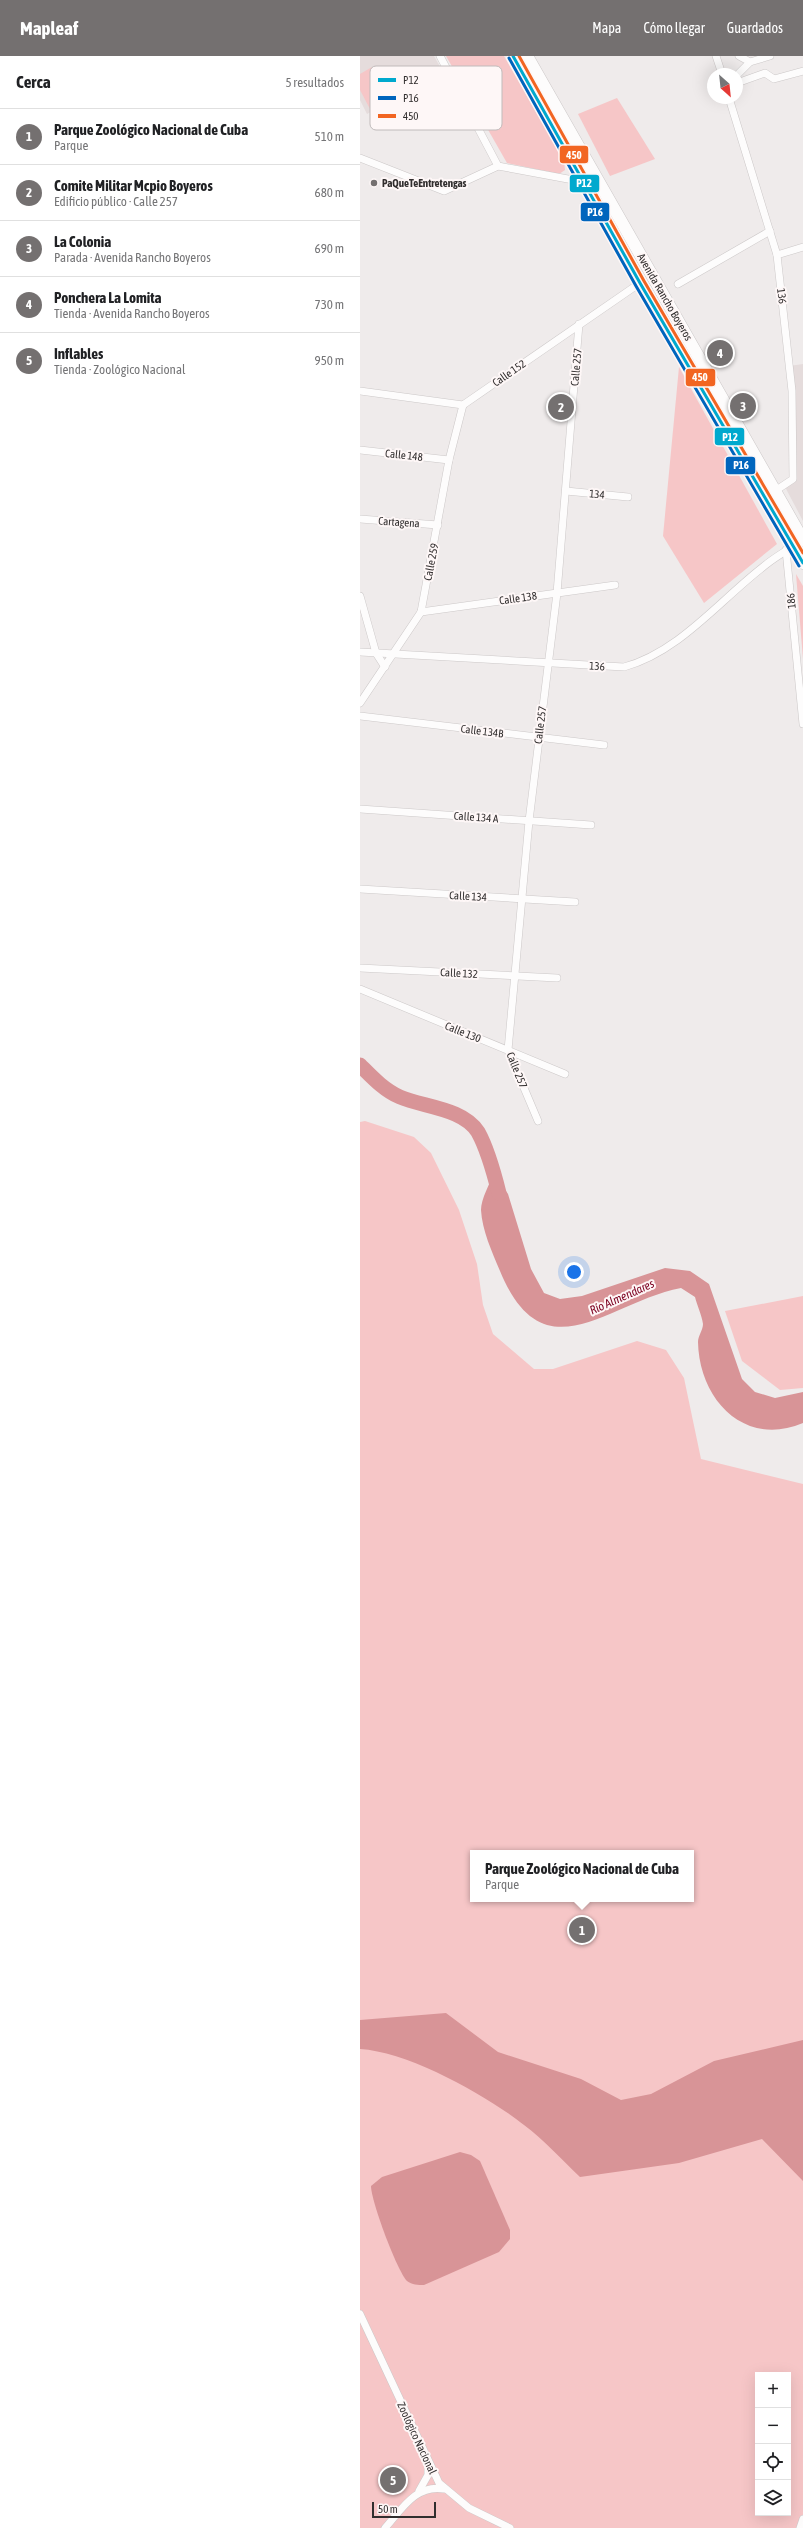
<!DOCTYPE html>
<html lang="es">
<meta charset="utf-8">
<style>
:root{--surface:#fff;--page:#f2f2f2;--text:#202124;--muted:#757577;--line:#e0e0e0;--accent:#747070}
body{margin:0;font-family:"Asap Condensed",sans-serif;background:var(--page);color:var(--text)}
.controls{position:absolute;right:12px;bottom:12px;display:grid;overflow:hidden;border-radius:0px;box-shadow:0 4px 16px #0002}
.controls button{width:36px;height:36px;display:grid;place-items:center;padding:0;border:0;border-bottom:1px solid var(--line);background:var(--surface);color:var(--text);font:20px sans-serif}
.compass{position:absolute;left:347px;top:12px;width:36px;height:36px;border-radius:50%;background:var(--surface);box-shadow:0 4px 16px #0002;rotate:153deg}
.scale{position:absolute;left:12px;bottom:10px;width:64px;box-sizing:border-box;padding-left:4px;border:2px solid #312e2e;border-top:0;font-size:11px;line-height:14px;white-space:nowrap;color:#312e2e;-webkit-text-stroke:3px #fef7f7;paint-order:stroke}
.you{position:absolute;left:214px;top:1216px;width:14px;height:14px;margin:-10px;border:3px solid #fff;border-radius:50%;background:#1a73e8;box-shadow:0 0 0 6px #1a73e833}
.badge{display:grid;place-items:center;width:26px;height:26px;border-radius:50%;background:var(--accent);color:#fff;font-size:13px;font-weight:700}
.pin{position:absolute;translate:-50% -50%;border:2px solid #fff;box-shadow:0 1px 4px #0006}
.popup{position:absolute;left:110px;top:1794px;width:224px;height:52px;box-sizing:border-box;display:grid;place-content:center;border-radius:0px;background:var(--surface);filter:drop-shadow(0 1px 3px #0005);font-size:13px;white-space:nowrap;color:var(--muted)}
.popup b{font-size:15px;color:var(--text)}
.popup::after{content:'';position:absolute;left:50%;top:100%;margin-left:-8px;border:8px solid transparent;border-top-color:var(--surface)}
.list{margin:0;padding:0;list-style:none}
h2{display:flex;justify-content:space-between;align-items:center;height:52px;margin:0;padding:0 16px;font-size:17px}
h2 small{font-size:13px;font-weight:400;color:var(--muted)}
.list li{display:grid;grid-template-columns:26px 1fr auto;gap:12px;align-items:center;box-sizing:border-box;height:56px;padding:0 16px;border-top:1px solid var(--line)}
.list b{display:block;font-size:15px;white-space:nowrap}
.list p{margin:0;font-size:13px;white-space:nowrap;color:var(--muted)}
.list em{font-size:13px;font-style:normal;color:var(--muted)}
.icon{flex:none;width:22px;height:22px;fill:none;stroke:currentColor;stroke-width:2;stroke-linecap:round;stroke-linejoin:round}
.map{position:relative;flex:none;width:443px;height:2472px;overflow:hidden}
header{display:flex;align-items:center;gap:24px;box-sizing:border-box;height:56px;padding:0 20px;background:var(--accent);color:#fff}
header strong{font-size:19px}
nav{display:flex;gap:22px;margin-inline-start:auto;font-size:14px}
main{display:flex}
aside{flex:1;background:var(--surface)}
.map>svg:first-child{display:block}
</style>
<header>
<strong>Mapleaf</strong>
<nav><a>Mapa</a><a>Cómo llegar</a><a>Guardados</a></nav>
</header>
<main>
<aside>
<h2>Cerca<small>5 resultados</small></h2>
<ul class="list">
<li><span class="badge">1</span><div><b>Parque Zoológico Nacional de Cuba</b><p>Parque</p></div><em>510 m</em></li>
<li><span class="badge">2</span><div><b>Comite Militar Mcpio Boyeros</b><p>Edificio público · Calle 257</p></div><em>680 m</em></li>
<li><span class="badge">3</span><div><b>La Colonia</b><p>Parada · Avenida Rancho Boyeros</p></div><em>690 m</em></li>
<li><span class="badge">4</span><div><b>Ponchera La Lomita</b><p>Tienda · Avenida Rancho Boyeros</p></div><em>730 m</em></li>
<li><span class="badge">5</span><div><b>Inflables</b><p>Tienda · Zoológico Nacional</p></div><em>950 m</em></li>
</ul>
</aside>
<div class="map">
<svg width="443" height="2472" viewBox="0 0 443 2472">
<rect width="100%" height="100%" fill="#efebeb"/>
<g fill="#e5dcdc">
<path d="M0,0H74L83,16L7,58L0,44Z"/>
<path d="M443,308V465L424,429L433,423L429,310Z"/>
</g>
<g fill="#f6c6c7" fill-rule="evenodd">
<path d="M86,0H144L204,105L205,114L199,118L147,107Z"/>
<path d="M12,11L29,43L10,53L0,34V18Z"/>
<path d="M257,42L295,103L250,120L218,58Z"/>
<path d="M319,311L417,488L344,547L303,480Z"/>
<path d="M436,518L443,530V603Z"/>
<path d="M5,1065L54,1081L71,1097L99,1154L117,1208L123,1249L133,1278L174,1313H193L277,1285L306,1294L324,1322L341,1403L443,1428V2472H0V1066ZM113,1797H331V1843H113ZM398,2319H428V2457H398Z"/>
<path d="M443,1240V1332L420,1334L382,1305L365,1255Z"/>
</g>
<g fill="#d89497">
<path d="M134,1117L148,1138L171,1213L184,1237L200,1243L222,1240L305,1212L330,1215L349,1228L382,1323L395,1336L415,1342L443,1336V1367C384,1392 339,1343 338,1286C338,1280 343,1274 343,1268C342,1260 337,1249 335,1241L321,1232C248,1246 184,1321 140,1215C132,1196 122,1174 121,1154C121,1143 130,1127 134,1117Z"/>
<path d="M86,1957L138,1996L221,2023L261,2044L291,2038L354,2005L443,1984V2125L402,2083L319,2107L220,2121C202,2104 184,2084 164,2069C126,2039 49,1996 0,1993V1964Z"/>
<path d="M100,2096L111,2099L120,2105L150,2174V2183L139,2196L64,2229C58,2229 52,2229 47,2225C37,2215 11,2145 11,2130L22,2121Z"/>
</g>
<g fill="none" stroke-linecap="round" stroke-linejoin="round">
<path stroke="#d89497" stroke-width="15" d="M0,1009C12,1021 24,1034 40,1041C63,1051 103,1052 118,1076C128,1094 134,1117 139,1137"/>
<defs>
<g id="minor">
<path d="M80,0L138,110"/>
<path d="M356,0L362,18"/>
<path d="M390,6L410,0"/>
<path d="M377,19L390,6L379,0"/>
<path d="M377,27L405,17L414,23L443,15"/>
<path d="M369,42L417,199L432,335L433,423L415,435"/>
<path d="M0,102L84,135L138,110L224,126"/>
<path d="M417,199L443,191"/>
<path d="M318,228L410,175"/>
<path d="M0,335L103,349L280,227"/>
<path d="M0,394L89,404"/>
<path d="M206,435L268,441"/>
<path d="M0,463L78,469"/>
<path d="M426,494L443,668"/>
<path d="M0,540L16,597L25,611"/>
<path d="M61,556L255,529"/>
<path d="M0,596L264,611C319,596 359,545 403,511C412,503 423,497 433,490"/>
<path d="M0,647L61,556L89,404L103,349"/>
<path d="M0,660L244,689"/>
<path d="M0,753L231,769"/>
<path d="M0,833L215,846"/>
<path d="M0,912L197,922"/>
<path d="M0,933L205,1018"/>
<path d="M178,1065L148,994L169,765L197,537L219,268"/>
<path d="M0,2258L79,2427L109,2452L150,2472"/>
<path d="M59,2435L68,2419V2410"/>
<path d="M25,2472C42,2453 56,2428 84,2433"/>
<path d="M440,2472L443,2463"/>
</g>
<g id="trunk">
<path d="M153,0L280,227L443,507"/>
<path d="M167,0L443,484"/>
</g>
</defs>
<use href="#minor" stroke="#ccc8c8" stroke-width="8"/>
<use href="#trunk" stroke="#ccc8c8" stroke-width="13"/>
<use href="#minor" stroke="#fdfcfc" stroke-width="7"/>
<use href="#trunk" stroke="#fdfcfc" stroke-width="12"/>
<defs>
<path id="bus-1" d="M153,0L280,227L443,507"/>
<path id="bus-2" d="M149,2L276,230L439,510"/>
<path id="bus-3" d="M159,0L284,225L443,497"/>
</defs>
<use href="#bus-1" stroke="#fef7f7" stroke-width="6"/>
<use href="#bus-2" stroke="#fef7f7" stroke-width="6"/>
<use href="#bus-3" stroke="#fef7f7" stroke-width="6"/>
<use href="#bus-1" stroke="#00a9ce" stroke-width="3"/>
<use href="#bus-2" stroke="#0065bd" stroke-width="3"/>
<use href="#bus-3" stroke="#f26522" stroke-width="3"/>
</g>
<circle fill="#747070" stroke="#fef7f7" stroke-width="1.5" cx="14" cy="127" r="4"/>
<g text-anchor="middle" stroke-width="4" stroke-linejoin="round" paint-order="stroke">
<g font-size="11" font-weight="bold" fill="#312e2e" stroke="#fef7f7" text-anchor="start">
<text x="22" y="131">PaQueTeEntretengas</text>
</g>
<g font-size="11" fill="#312e2e" stroke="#fef7f7">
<text transform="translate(422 240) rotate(83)" y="4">136</text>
<text transform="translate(305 241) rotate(60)" y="4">Avenida Rancho Boyeros</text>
<text transform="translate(216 311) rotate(-85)" y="4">Calle 257</text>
<text transform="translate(149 317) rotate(-35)" y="4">Calle 152</text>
<text transform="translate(44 399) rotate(6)" y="4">Calle 148</text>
<text transform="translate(237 438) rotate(5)" y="4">134</text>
<text transform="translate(39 466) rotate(4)" y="4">Cartagena</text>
<text transform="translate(71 506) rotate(-79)" y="4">Calle 259</text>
<text transform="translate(158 542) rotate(-8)" y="4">Calle 138</text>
<text transform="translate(431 545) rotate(-96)" y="4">186</text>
<text transform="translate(237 610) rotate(3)" y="4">136</text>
<text transform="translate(180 669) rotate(-83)" y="4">Calle 257</text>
<text transform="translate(122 675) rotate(7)" y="4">Calle 134B</text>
<text transform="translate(116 761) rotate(4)" y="4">Calle 134 A</text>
<text transform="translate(108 840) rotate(3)" y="4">Calle 134</text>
<text transform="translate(99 917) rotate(3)" y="4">Calle 132</text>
<text transform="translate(103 976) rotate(22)" y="4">Calle 130</text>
<text transform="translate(157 1014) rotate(68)" y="4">Calle 257</text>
<text transform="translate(57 2382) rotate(65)" y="4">Zoológico Nacional</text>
</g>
<g font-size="12" font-style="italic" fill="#7c0020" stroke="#fef7f7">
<text transform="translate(262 1241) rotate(-24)" y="4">Río Almendares</text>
</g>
</g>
<rect x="10" y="10" width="132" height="64" rx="6" fill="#fef7f7" stroke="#c0bbbb" stroke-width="1"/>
<rect x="18" y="22" width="18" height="4" fill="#00a9ce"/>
<rect x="18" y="40" width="18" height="4" fill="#0065bd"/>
<rect x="18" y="58" width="18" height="4" fill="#f26522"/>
<g font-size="11" fill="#312e2e">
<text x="43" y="28">P12</text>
<text x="43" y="46">P16</text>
<text x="43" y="64">450</text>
</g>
<g stroke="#fef7f7" stroke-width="1.5">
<rect x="199" y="89" width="30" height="19" rx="4" fill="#f26522"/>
<rect x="209" y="118" width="31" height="19" rx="4" fill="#00a9ce"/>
<rect x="220" y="146" width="30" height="20" rx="4" fill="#0065bd"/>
<rect x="325" y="312" width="31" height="19" rx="4" fill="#f26522"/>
<rect x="354" y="371" width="31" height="19" rx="4" fill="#00a9ce"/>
<rect x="365" y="400" width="31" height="19" rx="4" fill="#0065bd"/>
</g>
<g font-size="11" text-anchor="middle" font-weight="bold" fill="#fff">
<text x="214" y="103">450</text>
<text x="224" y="131">P12</text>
<text x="235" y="160">P16</text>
<text x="340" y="325">450</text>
<text x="370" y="385">P12</text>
<text x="381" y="413">P16</text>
</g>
</svg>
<div class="controls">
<button>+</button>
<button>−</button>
<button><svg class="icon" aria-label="locate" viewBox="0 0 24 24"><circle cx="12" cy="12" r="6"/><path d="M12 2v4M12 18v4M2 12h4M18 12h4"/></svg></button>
<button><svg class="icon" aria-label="layers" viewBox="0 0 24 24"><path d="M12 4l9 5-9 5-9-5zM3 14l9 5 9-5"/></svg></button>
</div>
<svg class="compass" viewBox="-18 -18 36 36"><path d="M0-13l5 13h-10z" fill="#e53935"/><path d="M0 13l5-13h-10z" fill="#757577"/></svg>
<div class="scale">50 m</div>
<div class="you"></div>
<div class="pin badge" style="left:222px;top:1874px">1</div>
<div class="popup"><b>Parque Zoológico Nacional de Cuba</b>Parque</div>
<div class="pin badge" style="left:201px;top:351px">2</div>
<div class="pin badge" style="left:383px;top:350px">3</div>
<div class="pin badge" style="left:360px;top:297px">4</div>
<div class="pin badge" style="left:33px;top:2424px">5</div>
</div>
</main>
